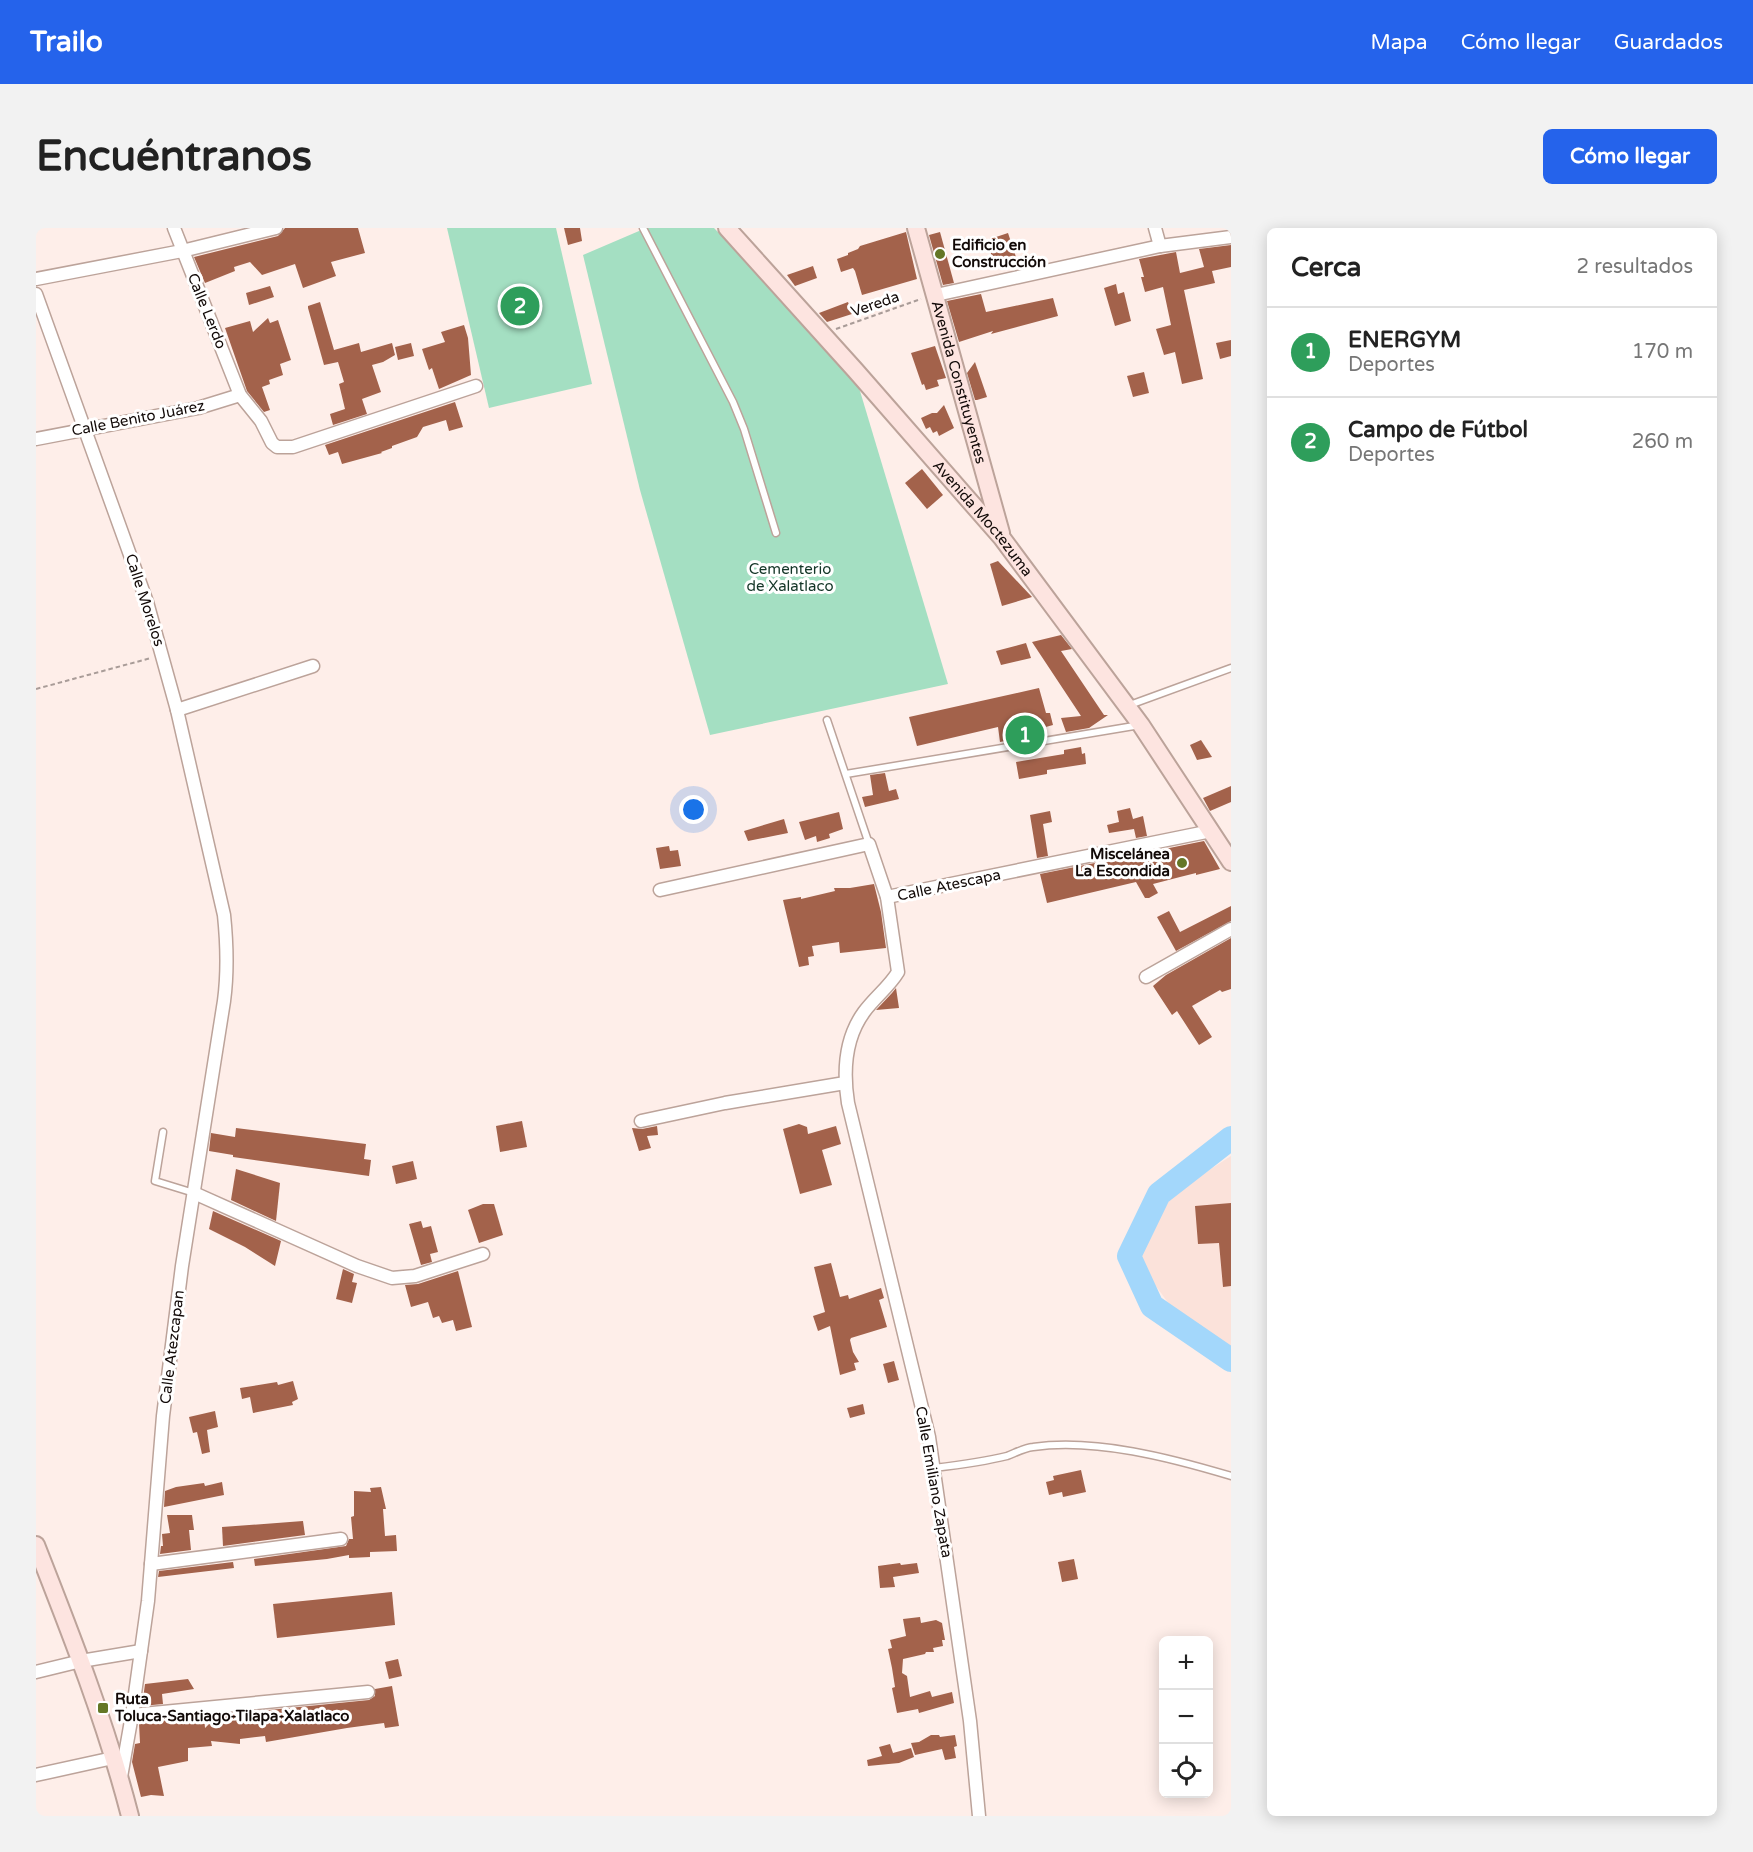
<!DOCTYPE html>
<html lang="es">
<meta charset="utf-8">
<style>
:root{--surface:#fff;--page:#f2f2f2;--text:#222;--muted:#767676;--line:#e0e0e0;--accent:#2563eb}
body{margin:0;font-family:"Varela Round",sans-serif;background:var(--page);color:var(--text)}
.controls{position:absolute;right:18px;bottom:18px;display:grid;overflow:hidden;border-radius:9px;box-shadow:0 3px 15px #0003}
.controls button{width:54px;height:54px;display:grid;place-items:center;padding:0;border:0;border-bottom:2px solid var(--line);background:var(--surface);color:var(--text);font:30px sans-serif}
.you{position:absolute;left:658px;top:582px;width:21px;height:21px;margin:-15px;border:4px solid #fff;border-radius:50%;background:#1a73e8;box-shadow:0 0 0 9px #1a73e833}
.badge{display:grid;place-items:center;width:39px;height:39px;border-radius:50%;background:var(--accent);color:#fff;font-size:20px;font-weight:700}
.pin{position:absolute;translate:-50% -50%;border:3px solid #fff;box-shadow:0 2px 6px #0006}
.list{margin:0;padding:0;list-style:none}
h2{display:flex;justify-content:space-between;align-items:center;height:78px;margin:0;padding:0 24px;font-size:26px}
h2 small{font-size:20px;font-weight:400;color:var(--muted)}
.list li{display:grid;grid-template-columns:39px 1fr auto;gap:18px;align-items:center;box-sizing:border-box;height:90px;padding:0 24px;border-top:2px solid var(--line)}
.list b{display:block;font-size:22px;white-space:nowrap}
.list p{margin:0;font-size:20px;white-space:nowrap;color:var(--muted)}
.list em{font-size:20px;font-style:normal;color:var(--muted)}
.icon{flex:none;width:33px;height:33px;fill:none;stroke:currentColor;stroke-width:2;stroke-linecap:round;stroke-linejoin:round}
.map{position:relative;flex:none;width:1195px;height:1588px;overflow:hidden;border-radius:9px}
header{display:flex;align-items:center;gap:36px;box-sizing:border-box;height:84px;padding:0 30px;background:var(--accent);color:#fff}
header strong{font-size:28px}
nav{display:flex;gap:33px;margin-inline-start:auto;font-size:21px}
.intro{display:flex;align-items:center;justify-content:space-between;box-sizing:border-box;height:144px;padding:0 36px}
h1{margin:0;font-size:42px}
.button{padding:15px 27px;border-radius:9px;background:var(--accent);color:#fff;font-size:21px;font-weight:700}
main{display:flex;gap:36px;padding:0 36px}
aside{flex:1;background:var(--surface);border-radius:9px;box-shadow:0 3px 15px #0003}
.map>svg:first-child{display:block}
</style>
<header>
<strong>Trailo</strong>
<nav><a>Mapa</a><a>Cómo llegar</a><a>Guardados</a></nav>
</header>
<div class="intro"><h1>Encuéntranos</h1><a class="button">Cómo llegar</a></div>
<main>
<div class="map">
<svg width="1195" height="1588" viewBox="0 0 1195 1588">
<rect width="100%" height="100%" fill="#feeee9"/>
<path fill="#fbe2da" d="M1195,928V1121L1139,1084L1111,1046L1103,1023L1124,980L1164,948Z"/>
<g fill="#a4dfc2">
<path d="M411,0H520L556,156L453,180Z"/>
<path d="M610,0H678L818,143L912,456L674,507L604,262L547,27Z"/>
</g>
<g fill="none" stroke-linecap="round" stroke-linejoin="round">
<path stroke="#a3d7fb" stroke-width="24" d="M1195,910L1123,966L1093,1028L1116,1078L1195,1132"/>
</g>
<g fill="#a3624b">
<path d="M249,0H322L329,25L295,34L300,48L267,60L259,36L226,47L214,34L198,39L199,43L169,55L158,29L242,8Z"/>
<path d="M528,0H544L546,13L532,17Z"/>
<path d="M870,4L881,51L826,67L819,43L817,40L805,44L801,31L812,27V25L822,21L824,18Z"/>
<path d="M904,4L918,55L907,57L893,7Z"/>
<path d="M972,5L980,29L958,36L951,12Z"/>
<path d="M1195,17V39L1176,43L1179,55L1148,62L1167,151L1146,156L1139,124L1128,127L1120,101L1135,97L1127,59L1109,64L1105,49H1108L1103,31L1140,24L1144,45L1168,39L1163,21Z"/>
<path d="M777,38L781,50L759,58L751,47Z"/>
<path d="M1080,56L1082,66L1088,64L1095,93L1079,98L1068,60Z"/>
<path d="M234,58L238,69L213,77L210,65Z"/>
<path d="M945,66L950,84L1017,70L1022,88L955,106L957,103L923,114L911,73Z"/>
<path d="M284,74L298,122L323,115L325,124L356,115L359,127L347,134L336,137L345,164L326,171L331,186L297,197L294,186L309,181L303,156L308,154L302,134L288,137L272,80V78Z"/>
<path d="M812,74L816,86L791,94L783,85Z"/>
<path d="M232,90L234,95L242,92L255,132L244,136L247,147L233,152L234,156L226,159L234,182L228,184L211,163L189,100L214,93L217,104Z"/>
<path d="M428,97L432,110L435,147L403,161L396,140L393,142L386,121L409,114L405,104Z"/>
<path d="M1195,112V128L1184,131L1180,115Z"/>
<path d="M375,115L378,128L362,132L359,119Z"/>
<path d="M899,118L910,150L901,152L903,158L890,162L888,156L886,157L875,125Z"/>
<path d="M939,134L951,169L941,172H939L931,145Z"/>
<path d="M1108,144L1113,165L1097,169L1091,148Z"/>
<path d="M419,174L427,199L413,203L410,192L387,199L381,209L356,218V220L345,224L346,225L306,236L302,224L293,227L289,217Z"/>
<path d="M908,177L918,200L903,208L901,203L897,205L894,199L890,201L885,190L896,185H901Z"/>
<path d="M886,241L907,267L891,281L869,255Z"/>
<path d="M962,333L996,369L966,378L954,336Z"/>
<path d="M1025,407L1036,421L1025,423L1068,487H1072L1053,500L1030,504L1025,490L1045,488L996,414Z"/>
<path d="M990,415L995,430L965,437L960,423Z"/>
<path d="M1003,460L1010,485H1014L1017,497L988,505L989,509L964,514L962,499L881,518L873,489Z"/>
<path d="M1165,512L1176,529L1161,532L1154,517Z"/>
<path d="M1045,519L1046,526L1049,525L1050,536L1011,542V546L983,551L980,534L1028,526V522Z"/>
<path d="M849,545L853,563L860,561L863,571L829,579L826,569L837,567L834,547Z"/>
<path d="M1195,558V574L1174,583L1167,570Z"/>
<path d="M1094,580L1097,591L1107,588L1111,608L1100,610L1098,601L1073,605L1071,597L1083,594L1081,583Z"/>
<path d="M1014,583L1016,594L1007,596L1012,628L1001,630L994,587Z"/>
<path d="M803,584L807,601L793,606L794,610L781,614L780,608L769,612L763,594Z"/>
<path d="M748,591L752,605L712,613L708,603Z"/>
<path d="M1168,613L1184,641L1160,647V645L1144,649L1117,656L1122,665L1113,670H1109L1100,654L1011,675L1004,646Z"/>
<path d="M633,618L634,623L642,622L645,638L624,641L620,620Z"/>
<path d="M838,656L845,684L850,720L804,725L803,714L776,718L778,728L772,729L773,737L763,739L747,672L765,669V671L799,663L798,660H814Z"/>
<path d="M1195,678V693L1140,723L1121,689L1133,683L1144,704Z"/>
<path d="M1195,710V761L1186,764L1184,762L1156,778L1176,809L1163,817L1141,783L1136,787L1117,758L1130,747Z"/>
<path d="M860,760L863,780L840,782L856,765Z"/>
<path d="M486,893L491,919L464,924L460,898Z"/>
<path d="M763,896L771,899L772,906L800,898L805,916L786,922L796,957L764,966L747,901Z"/>
<path d="M621,898L622,907L611,908L615,920L603,923L596,900L606,901Z"/>
<path d="M200,900L330,916L328,931L335,932L333,948L197,929V927L173,923L175,905L199,909Z"/>
<path d="M377,933L381,951L360,956L356,938Z"/>
<path d="M200,941L244,955L240,993L195,972Z"/>
<path d="M1195,975V1058L1187,1059L1183,1015L1162,1016L1159,978Z"/>
<path d="M447,976H458L467,1007L443,1015L432,982Z"/>
<path d="M177,983L245,1013L239,1038L209,1019L173,1001Z"/>
<path d="M385,993L387,1000L395,998L402,1024L394,1026L396,1034L385,1037L373,996Z"/>
<path d="M795,1035L804,1069L812,1067L813,1071L845,1060L848,1070L843,1072L851,1099L815,1110L814,1112L817,1124L823,1134L818,1135L820,1142L804,1147L794,1098L782,1103L777,1088L789,1084L778,1039Z"/>
<path d="M307,1041L318,1046L316,1054L321,1055L316,1075L300,1071Z"/>
<path d="M422,1043L436,1099L420,1103L417,1092L406,1095L403,1088L397,1090L392,1074L375,1079L369,1057L382,1056Z"/>
<path d="M858,1133L863,1152L852,1155L847,1136Z"/>
<path d="M257,1153L262,1171L256,1174L257,1177L217,1185L214,1169L206,1171L204,1160L241,1154L242,1157Z"/>
<path d="M827,1176L829,1186L814,1190L811,1180Z"/>
<path d="M179,1183L182,1199L171,1202L174,1224L166,1226L161,1204L157,1205L153,1189Z"/>
<path d="M1045,1242L1050,1264L1027,1269L1026,1264L1013,1267L1010,1254L1018,1252L1017,1248Z"/>
<path d="M186,1254L188,1267L128,1279L129,1263L140,1259L168,1255L169,1258Z"/>
<path d="M345,1259L350,1281H347L349,1308L360,1307L361,1323L334,1324V1329L313,1330V1327L291,1331L219,1338L218,1331L310,1318L313,1311H317L315,1289L318,1288V1263L335,1264L334,1260Z"/>
<path d="M131,1287H156L158,1302H153L155,1322L124,1326L125,1318H127L126,1306L134,1305Z"/>
<path d="M267,1293L269,1307L187,1318L186,1299Z"/>
<path d="M1038,1331L1042,1351L1026,1354L1022,1334Z"/>
<path d="M197,1334L198,1340L122,1349L123,1343Z"/>
<path d="M864,1335L865,1337L881,1335L883,1345L857,1349L859,1359L844,1360L842,1338Z"/>
<path d="M356,1364L359,1397L241,1410L237,1376Z"/>
<path d="M884,1389L885,1395L900,1392L906,1395L909,1412H906L907,1418L897,1420L898,1424H890L889,1426L867,1431L866,1445L871,1448L874,1469L894,1463L896,1469L916,1464L918,1475L883,1485L882,1481L861,1485L856,1460L859,1459L856,1440L852,1421L856,1420L854,1412L870,1408L867,1391Z"/>
<path d="M362,1431L366,1448L353,1451L349,1434Z"/>
<path d="M152,1451L158,1461L126,1466L127,1476L106,1478L109,1456Z"/>
<path d="M356,1458L363,1498L349,1500L348,1495L311,1500L230,1514L229,1508L204,1511V1516L175,1513L176,1518L152,1520V1533L122,1539L128,1568L115,1567L105,1569L96,1534L99,1516L104,1515L103,1495L168,1488L169,1500L182,1487L333,1472L339,1468V1461Z"/>
<path d="M895,1507H903L904,1509L919,1507L921,1518L918,1519L920,1530L909,1532L906,1521L879,1527L875,1515L883,1514Z"/>
<path d="M854,1516L857,1525L875,1520L878,1529L863,1535L832,1538L831,1532L846,1528L843,1519Z"/>
</g>
<g fill="none" stroke-linecap="round" stroke-linejoin="round">
<defs>
<g id="service">
<path d="M607,0L697,174L708,201L740,305"/>
<path d="M1091,478L1195,440"/>
<path d="M791,492L833,616"/>
<path d="M810,546L1104,497"/>
<path d="M127,904L119,953L158,965"/>
<path d="M898,1240C923,1237 947,1234 971,1228C979,1225 988,1220 997,1219C1059,1210 1135,1230 1195,1248"/>
</g>
<g id="minor">
<path d="M138,0L204,167L225,193L236,215L241,219H257L440,158"/>
<path d="M1119,0L1124,18"/>
<path d="M0,51L146,23L240,0"/>
<path d="M0,66L111,374L141,482L188,687C191,716 192,743 188,773L146,1038L127,1188L112,1373L96,1487L85,1549"/>
<path d="M900,67L1124,18L1195,9"/>
<path d="M0,211L162,180L204,167"/>
<path d="M141,482L277,438"/>
<path d="M624,662L833,616L851,669L862,744C853,759 839,769 828,784C809,810 807,843 812,875L893,1209L934,1493L943,1588"/>
<path d="M851,669L1175,603"/>
<path d="M1110,749L1195,701"/>
<path d="M605,893L689,875L809,855"/>
<path d="M158,965L321,1038L356,1050L379,1048L447,1026"/>
<path d="M115,1336L305,1311"/>
<path d="M0,1444L45,1433L105,1423"/>
<path d="M96,1487L332,1464"/>
<path d="M0,1547L77,1530"/>
</g>
<g id="secondary">
<path id="s1" d="M691,0L819,142L966,310L1105,497L1195,634"/>
<path id="s2" d="M880,0L965,305"/>
<path d="M0,1317C35,1406 70,1495 94,1588"/>
</g>
</defs>
<use href="#service" stroke="#bca39a" stroke-width="9"/>
<use href="#minor" stroke="#bca39a" stroke-width="15"/>
<use href="#secondary" stroke="#bca39a" stroke-width="20"/>
<g stroke="#a99c98" stroke-width="2" stroke-dasharray="4.5 3" stroke-linecap="butt">
<path d="M800,101L885,71"/>
<path d="M0,461L115,430"/>
</g>
<use href="#service" stroke="#fff" stroke-width="6"/>
<use href="#minor" stroke="#fff" stroke-width="12"/>
<use href="#secondary" stroke="#fde4e0" stroke-width="16"/>
</g>
<g fill="#647726" stroke="#fff" stroke-width="2">
<circle cx="904" cy="26" r="6"/>
<circle cx="1146" cy="635" r="6"/>
<rect x="61" y="1474" width="12" height="12" rx="3"/>
</g>
<g text-anchor="middle" stroke-width="6" stroke-linejoin="round" paint-order="stroke">
<g font-size="15" font-weight="bold" fill="#110907" stroke="#fff" text-anchor="start">
<text x="916" y="22">Edificio en<tspan x="916" dy="17">Construcción</tspan></text>
<text x="1134" y="631" text-anchor="end">Miscelánea<tspan x="1134" dy="17">La Escondida</tspan></text>
<text x="79" y="1476">Ruta<tspan x="79" dy="17">Toluca-Santiago-Tilapa-Xalatlaco</tspan></text>
</g>
<g font-size="15" fill="#110907" stroke="#fff">
<text transform="translate(839 76) rotate(-19)" y="5">Vereda</text>
<text transform="translate(171 83) rotate(68)" y="5">Calle Lerdo</text>
<text dy="5" stroke="none"><textPath href="#s2" startOffset="160">Avenida Constituyentes</textPath></text>
<text transform="translate(102 190) rotate(-11)" y="5">Calle Benito Juárez</text>
<text dy="5" stroke="none"><textPath href="#s1" startOffset="387">Avenida Moctezuma</textPath></text>
<text transform="translate(109 372) rotate(72)" y="5">Calle Morelos</text>
<text transform="translate(913 657) rotate(-12)" y="5">Calle Atescapa</text>
<text transform="translate(136 1119) rotate(-83)" y="5">Calle Atezcapan</text>
<text transform="translate(898 1254) rotate(80)" y="5">Calle Emiliano Zapata</text>
</g>
<g font-size="15" fill="#133527" stroke="#fff">
<text x="754" y="346">Cementerio<tspan x="754" dy="17">de Xalatlaco</tspan></text>
</g>
</g>
</svg>
<div class="controls">
<button>+</button>
<button>−</button>
<button><svg class="icon" aria-label="locate" viewBox="0 0 24 24"><circle cx="12" cy="12" r="6"/><path d="M12 2v4M12 18v4M2 12h4M18 12h4"/></svg></button>
</div>
<div class="you"></div>
<div class="pin badge" style="left:989px;top:507px;background:#2e9e5b">1</div>
<div class="pin badge" style="left:484px;top:78px;background:#2e9e5b">2</div>
</div>
<aside>
<h2>Cerca<small>2 resultados</small></h2>
<ul class="list">
<li><span class="badge" style="background:#2e9e5b">1</span><div><b>ENERGYM</b><p>Deportes</p></div><em>170 m</em></li>
<li><span class="badge" style="background:#2e9e5b">2</span><div><b>Campo de Fútbol</b><p>Deportes</p></div><em>260 m</em></li>
</ul>
</aside>
</main>
